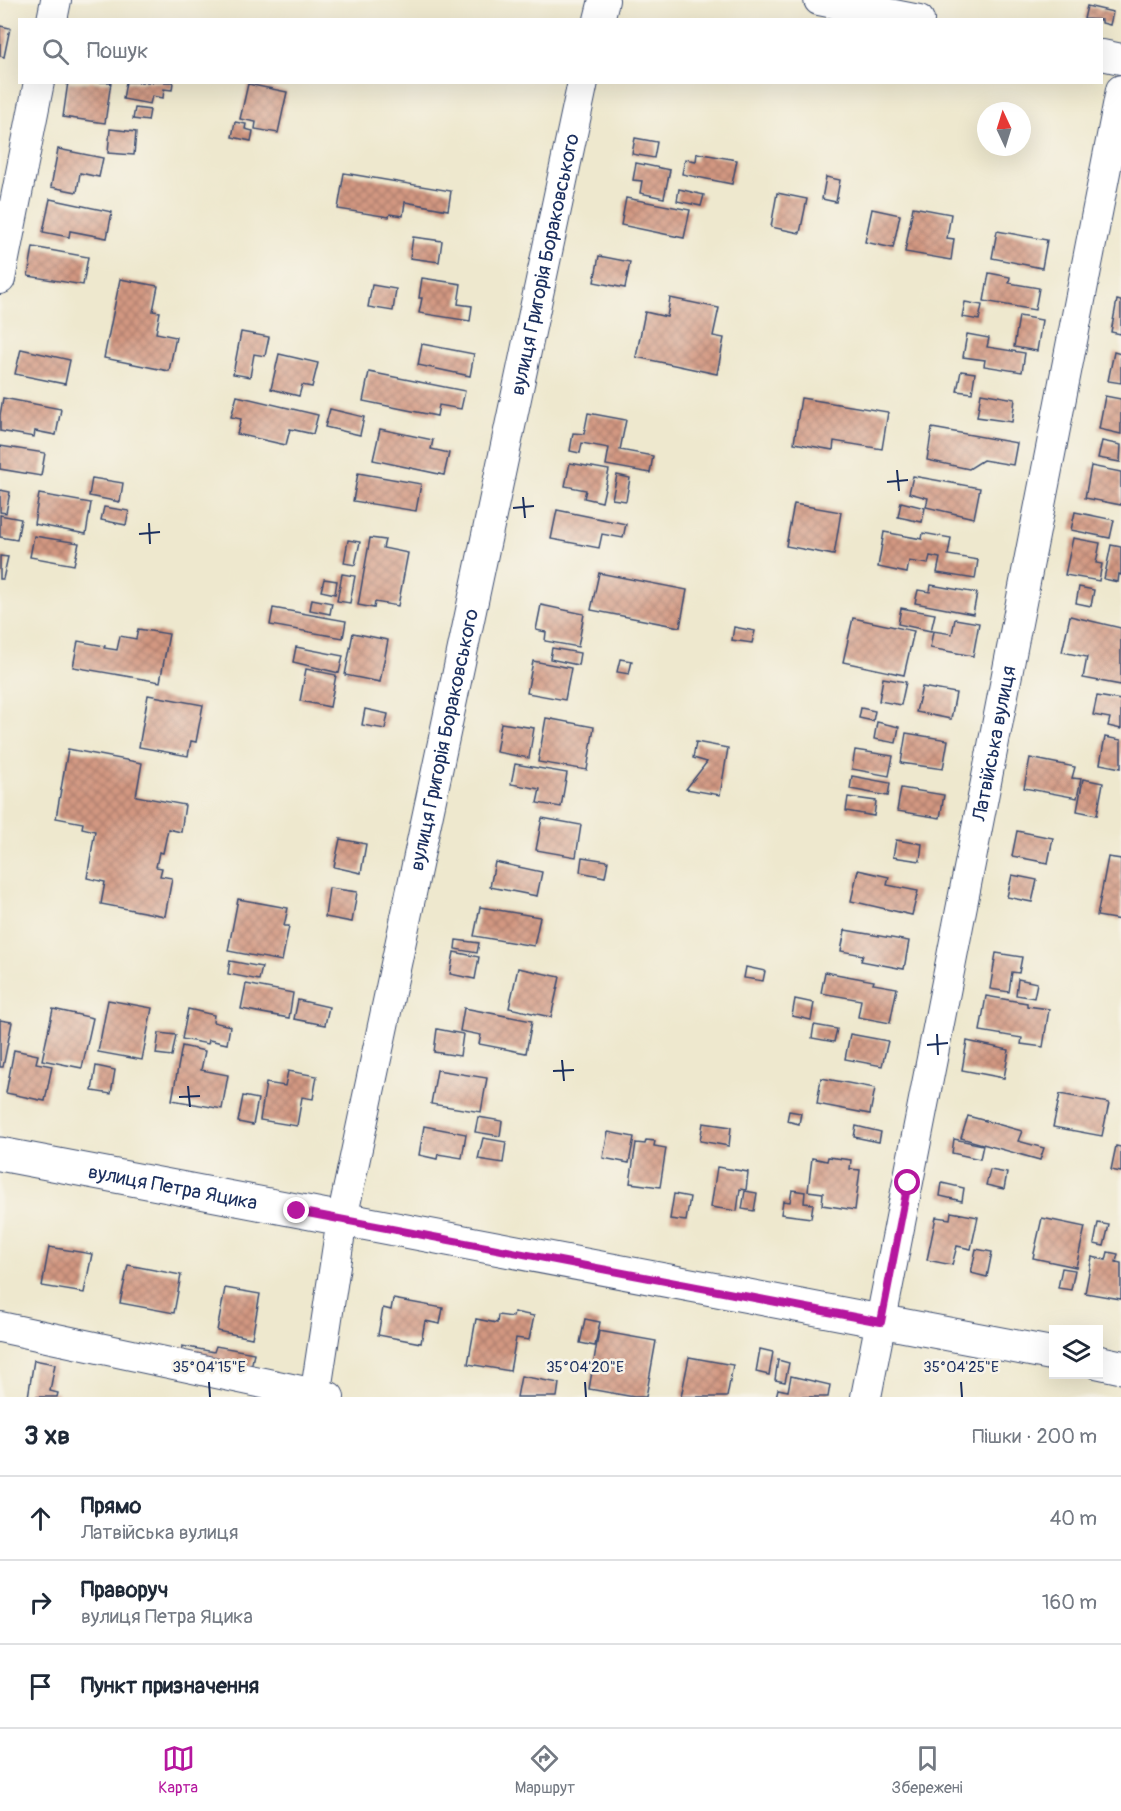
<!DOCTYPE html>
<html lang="uk">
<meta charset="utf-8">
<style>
:root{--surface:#fff;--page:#f2f2f3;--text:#1f2937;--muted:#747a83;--line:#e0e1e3;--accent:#b5179e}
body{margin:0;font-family:Pangolin,sans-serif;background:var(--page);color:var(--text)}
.controls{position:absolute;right:18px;bottom:18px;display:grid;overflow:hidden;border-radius:0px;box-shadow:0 6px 24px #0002}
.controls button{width:54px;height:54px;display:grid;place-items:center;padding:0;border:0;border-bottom:2px solid var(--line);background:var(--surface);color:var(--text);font:30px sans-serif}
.compass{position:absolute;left:977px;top:102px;width:54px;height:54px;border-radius:50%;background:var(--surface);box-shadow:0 6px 24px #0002;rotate:356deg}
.stop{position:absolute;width:18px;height:18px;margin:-14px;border:4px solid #b5179e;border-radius:50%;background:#fff}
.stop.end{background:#b5179e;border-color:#fff;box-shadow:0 2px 6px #0008}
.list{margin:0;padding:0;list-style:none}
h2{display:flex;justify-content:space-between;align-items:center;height:78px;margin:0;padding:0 24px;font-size:26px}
h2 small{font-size:20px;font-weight:400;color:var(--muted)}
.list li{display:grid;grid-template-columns:39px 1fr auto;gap:18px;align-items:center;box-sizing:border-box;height:84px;padding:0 24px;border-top:2px solid var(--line)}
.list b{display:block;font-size:22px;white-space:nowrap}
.list p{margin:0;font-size:20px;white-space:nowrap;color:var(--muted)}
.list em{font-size:20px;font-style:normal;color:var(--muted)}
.icon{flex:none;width:33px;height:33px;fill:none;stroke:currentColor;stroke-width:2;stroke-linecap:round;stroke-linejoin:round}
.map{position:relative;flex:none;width:1121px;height:1397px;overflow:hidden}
.search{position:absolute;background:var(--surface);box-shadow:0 6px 24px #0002;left:18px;right:18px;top:18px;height:66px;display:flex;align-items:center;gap:15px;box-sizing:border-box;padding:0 21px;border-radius:0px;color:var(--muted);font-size:22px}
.sheet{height:330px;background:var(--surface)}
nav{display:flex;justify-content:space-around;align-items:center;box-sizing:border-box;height:84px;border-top:2px solid var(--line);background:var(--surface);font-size:16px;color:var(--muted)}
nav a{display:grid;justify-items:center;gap:3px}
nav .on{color:var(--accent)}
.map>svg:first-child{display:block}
</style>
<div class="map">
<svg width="1121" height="1397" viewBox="0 0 1121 1397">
<defs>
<pattern id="building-cross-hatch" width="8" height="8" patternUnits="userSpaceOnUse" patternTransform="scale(1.5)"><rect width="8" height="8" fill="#d39881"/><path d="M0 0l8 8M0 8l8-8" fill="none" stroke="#aa7c6d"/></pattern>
</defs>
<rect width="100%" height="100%" fill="#f7f3e8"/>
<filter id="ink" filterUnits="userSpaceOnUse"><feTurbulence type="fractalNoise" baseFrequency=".0167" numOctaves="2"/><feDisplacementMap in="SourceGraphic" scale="12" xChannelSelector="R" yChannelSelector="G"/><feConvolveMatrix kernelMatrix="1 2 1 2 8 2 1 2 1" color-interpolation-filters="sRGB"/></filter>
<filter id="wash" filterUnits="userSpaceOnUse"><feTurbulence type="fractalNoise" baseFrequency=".008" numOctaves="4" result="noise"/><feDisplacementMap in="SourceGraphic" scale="24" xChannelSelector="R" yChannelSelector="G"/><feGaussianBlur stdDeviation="1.35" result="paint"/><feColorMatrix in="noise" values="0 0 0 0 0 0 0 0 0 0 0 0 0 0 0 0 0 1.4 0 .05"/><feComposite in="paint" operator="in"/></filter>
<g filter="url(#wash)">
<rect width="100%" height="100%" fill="#eee8ce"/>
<g id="blocks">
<g fill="url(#building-cross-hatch)">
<path d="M1087,6L1113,12L1110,25L1102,23V20L1084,19Z"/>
<path d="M0,26L10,28L4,57L0,56Z"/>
<path d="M68,82H111L105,123L63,117Z"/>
<path d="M126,82H173L172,90L164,89L163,98L152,96L150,104L123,99Z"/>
<path d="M248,84L287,92L278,133L255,129L256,122L240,119Z"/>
<path d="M135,108L150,110L148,121L133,119Z"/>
<path d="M235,122L246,124L245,129L253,131L251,141L232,137Z"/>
<path d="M110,129L136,132L134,155L108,153Z"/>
<path d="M635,138L657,142L654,158L632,154Z"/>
<path d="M58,149L103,158L99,177L80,173L77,192L51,187Z"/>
<path d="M697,153L737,160L732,184L682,174L685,159L696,161Z"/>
<path d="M636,163L670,170L664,198L640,193L642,181L633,180Z"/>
<path d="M344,173L451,191L448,210L405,202L403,216L390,214L389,217L338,209Z"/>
<path d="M826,177L840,180L836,202L822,199Z"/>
<path d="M679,189L704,195L701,206L677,201Z"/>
<path d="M777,193L807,199L800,233L771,227Z"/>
<path d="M626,198L690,210L684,238L621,225Z"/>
<path d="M50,199L112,212L107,238L70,231L69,237L43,232Z"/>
<path d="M913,207L951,214L947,238L954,239L951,260L905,252Z"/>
<path d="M872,209L900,215L893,248L865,242Z"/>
<path d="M997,231L1047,240L1042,268L992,258Z"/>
<path d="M413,237L442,241L439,262L410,258Z"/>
<path d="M33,247L88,257L83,285L28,276Z"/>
<path d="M599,256L630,262L625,288L594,282Z"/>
<path d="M989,273L1010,277L1009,283L1039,288L1035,310L984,301Z"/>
<path d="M422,278L461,284L458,304L472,306L470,321L419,313L422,298H419Z"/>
<path d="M120,279L158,286L153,311L160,312L156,333L176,337L169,371L104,358Z"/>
<path d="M372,285L396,289L393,311L368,307Z"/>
<path d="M670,298L719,308L713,336L724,338L717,374L636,357L645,312L667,317Z"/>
<path d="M1117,300L1121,301V334L1111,332Z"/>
<path d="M965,302L982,305L979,320L962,317Z"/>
<path d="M1019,316L1042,320L1037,351L1014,347Z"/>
<path d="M241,332L269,337L265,356L254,354L250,377L233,374Z"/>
<path d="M967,334L989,338L987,347L1025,353L1022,372L984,366L985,360L963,357Z"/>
<path d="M422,344L474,354L470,376L418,365Z"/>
<path d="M21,349L70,360L65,384L15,374Z"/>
<path d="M1114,352L1121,354V383L1108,381Z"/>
<path d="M279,354L318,363L312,387L302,385L299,396L271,389Z"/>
<path d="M961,371L975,373L972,393L957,391Z"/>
<path d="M369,372L465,391L461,409L439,405L437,416L363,401Z"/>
<path d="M981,393L1015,399L1012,422L977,417Z"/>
<path d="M237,396L318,415L313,434L290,429L286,445L237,434L241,419L231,417Z"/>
<path d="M1105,396L1121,399V434L1099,429Z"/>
<path d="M3,398L61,409L56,435L35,431L34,437L0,431V415Z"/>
<path d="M801,398L888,412L882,449L834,441L833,450L794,443Z"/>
<path d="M330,409L364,417L360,435L325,427Z"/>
<path d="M588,413L626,420L620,450L653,456L650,473L606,465L609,448L582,443L580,453L570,451L573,433L584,434Z"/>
<path d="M932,428L1017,443L1013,465L983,460L969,469L927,460Z"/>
<path d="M380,429L433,440L431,449L449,453L444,475L373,460Z"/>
<path d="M1102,441L1121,445L1120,462L1098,458Z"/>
<path d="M0,446L45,453L41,476L0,469Z"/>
<path d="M570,463L609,470L602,502L584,498L586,490L565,486Z"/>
<path d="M1091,466L1121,472V505L1085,498Z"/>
<path d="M358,473L421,484L416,511L353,501Z"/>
<path d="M617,475L630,478L626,501L612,499Z"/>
<path d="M913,476L980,488L974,518L926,507L928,498L909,493Z"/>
<path d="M92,478L123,483L120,502L89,496Z"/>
<path d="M0,490L10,492L6,513L0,512Z"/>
<path d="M39,494L91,503L86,534L34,524Z"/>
<path d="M901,502L925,508L922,522L898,517Z"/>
<path d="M794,504L841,512L834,555L786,546Z"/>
<path d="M104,507L129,511L126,525L101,520Z"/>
<path d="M557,510L626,524L623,538L602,534L599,548L551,539Z"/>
<path d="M1075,512L1114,520L1110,538L1071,530Z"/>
<path d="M0,515L21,519L17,540L0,537Z"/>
<path d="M884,532L922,539L923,533L951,538L948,555L978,560L975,579L937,573L940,558L930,556L928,564L909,561L907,573L878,567Z"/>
<path d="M34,536L79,543L74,565L30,557Z"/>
<path d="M370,538L385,540L383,548L408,553L398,606L375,602L374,608L358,605Z"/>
<path d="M1073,538L1100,543L1096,563L1102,564L1099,581L1065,575Z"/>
<path d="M348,540L360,542L355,565L344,563Z"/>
<path d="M1111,545L1121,547V575L1119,574L1118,582L1104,579Z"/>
<path d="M0,556L8,557L3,579H0Z"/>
<path d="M599,573L687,590L680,627L591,610Z"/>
<path d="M342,574L355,576L350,603L337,601Z"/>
<path d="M324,579L337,581L335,594L321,591Z"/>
<path d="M931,585L977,593L973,614L915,603L918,590L930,592Z"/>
<path d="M1079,587L1094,590L1091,606L1076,603Z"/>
<path d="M312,599L332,603L330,614L310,610Z"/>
<path d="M541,605L584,614L578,647L545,641L546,632L536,630Z"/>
<path d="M273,608L346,621L343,638L270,625Z"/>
<path d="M901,608L935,614L931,631L898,624Z"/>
<path d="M1070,616L1121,628V685L1083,678L1087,657L1062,652Z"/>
<path d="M853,618L914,631L904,675L843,662Z"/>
<path d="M955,619L979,623L973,656L930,648L933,631L952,634Z"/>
<path d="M734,627L755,631L752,643L732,640Z"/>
<path d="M138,629L169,634L160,682L73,667L78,641L105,646L104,648L117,650L120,636L136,639Z"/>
<path d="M353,633L388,640L380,682L345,675Z"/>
<path d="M296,647L343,656L339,673L293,662Z"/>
<path d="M552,648L580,653L578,665L550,659Z"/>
<path d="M620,659L632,661L629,674L617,672Z"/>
<path d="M533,661L571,668L565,700L527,693Z"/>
<path d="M306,669L336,675L330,707L300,701Z"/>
<path d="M883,678L906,682L901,705L879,701Z"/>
<path d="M922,687L956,693L951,719L916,712Z"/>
<path d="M148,695L203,705L196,742L191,741L188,756L139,747Z"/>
<path d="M1097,696L1121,700V729L1108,726L1110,718L1093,715Z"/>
<path d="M861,708L875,711L873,721L859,718Z"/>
<path d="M365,709L388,714L385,729L362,725Z"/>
<path d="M546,718L594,727L587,770L538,762Z"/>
<path d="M877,722L899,727L896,743L874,739Z"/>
<path d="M501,723L534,728L529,758L496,752Z"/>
<path d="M906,733L948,740L943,769L901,763Z"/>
<path d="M1105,737L1121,740V768L1100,764Z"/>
<path d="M696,742L728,748L720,795L686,789L707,762L693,758Z"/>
<path d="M68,749L142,763L136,796L185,805L181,832L168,829L163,853L159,852L156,867L162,868L160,876L172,878L165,916L101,904L105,882L87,878L95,831L82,828L83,823L56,818Z"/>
<path d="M855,750L893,756L889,776L852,769Z"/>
<path d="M1030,758L1075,767L1072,778L1081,779L1077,798L1024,788Z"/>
<path d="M515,764L567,773L561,807L537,803L540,789L511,784Z"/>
<path d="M852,776L890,783L888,796L850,789Z"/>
<path d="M1083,779L1103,783L1097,815L1077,811Z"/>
<path d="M901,788L944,795L940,818L897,811Z"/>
<path d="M848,797L876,801L874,816L846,811Z"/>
<path d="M542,818L581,825L576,857L536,850Z"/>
<path d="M1017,831L1053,838L1048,863L1012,856Z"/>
<path d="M340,839L366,844L361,873L334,867Z"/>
<path d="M896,840L922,844L920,861L893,857Z"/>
<path d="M582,857L608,861L605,877L580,872Z"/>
<path d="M1108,857L1121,859V920L1097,916Z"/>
<path d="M495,862L542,872L537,896L490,887Z"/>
<path d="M858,870L889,877L887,885L918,891L912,915L851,901Z"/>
<path d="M1012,875L1037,880L1032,902L1007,897Z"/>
<path d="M329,888L357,892L352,922L325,917Z"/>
<path d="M238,899L288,908L284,926H289L282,961L228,951Z"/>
<path d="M480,907L540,917L534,946L474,936Z"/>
<path d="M845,930L909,941L904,969L861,961L863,955L841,951Z"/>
<path d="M456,940L479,943L477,953L455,949Z"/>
<path d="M454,952L479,957L475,979L450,974Z"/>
<path d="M996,953L1022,957L1019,973L1012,972L1009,992L990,989Z"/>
<path d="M230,961L262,967L259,980L228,974Z"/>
<path d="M746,967L765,971L763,981L744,978Z"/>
<path d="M518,968L560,977L551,1017L509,1008Z"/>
<path d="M825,972L874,981L873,984L897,988L890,1023L858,1017L861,1000L821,993Z"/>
<path d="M1018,979L1037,983L1034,998L1016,995Z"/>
<path d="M246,984L293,993L289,1018L241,1009Z"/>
<path d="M986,996L1027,1003V1006L1049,1009L1043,1047L1021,1044L1022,1038L980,1031Z"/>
<path d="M795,999L814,1003L811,1020L792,1016Z"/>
<path d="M108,1000L152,1008L142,1060L98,1052Z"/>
<path d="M298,1000L329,1007L325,1025L294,1019Z"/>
<path d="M464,1008L532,1021L526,1053L479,1044L481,1035L460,1031Z"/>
<path d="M53,1009L93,1018L82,1068L42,1060Z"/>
<path d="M188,1009L214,1015L213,1022L230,1026L227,1044L209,1040L208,1044L182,1039Z"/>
<path d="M0,1020L12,1022L3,1067H0Z"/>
<path d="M814,1025L837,1029L834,1042L812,1038Z"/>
<path d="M437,1029L463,1034L460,1056L434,1052Z"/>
<path d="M159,1033L176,1035L172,1056L156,1054Z"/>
<path d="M850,1034L888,1041L882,1066L845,1059Z"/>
<path d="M967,1041L1009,1050L1004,1078L962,1070Z"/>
<path d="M182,1046L205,1051L201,1070L228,1075L222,1109L172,1100Z"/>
<path d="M14,1050L38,1055L36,1063L52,1066L45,1101L6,1093Z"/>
<path d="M96,1066L115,1070L111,1094L92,1091Z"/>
<path d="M437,1070L487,1078L481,1112L431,1104Z"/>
<path d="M288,1071L317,1076L313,1099L302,1097L297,1126L260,1120L266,1083L285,1086Z"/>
<path d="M821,1078L875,1088L870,1114L817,1104Z"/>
<path d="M1060,1094L1109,1103L1102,1136L1053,1127Z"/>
<path d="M243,1096L258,1099L253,1125L238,1122Z"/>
<path d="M789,1111L801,1113L799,1124L787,1121Z"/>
<path d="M968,1116L1022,1131L1018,1141L1044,1148L1040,1160L961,1138Z"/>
<path d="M478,1117L502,1121L500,1136L475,1132Z"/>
<path d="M703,1123L731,1127L729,1146L700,1141Z"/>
<path d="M424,1126L466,1134L462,1158L438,1154L437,1159L419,1155Z"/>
<path d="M856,1126L881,1132L879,1142L854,1137Z"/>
<path d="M608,1132L634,1137L629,1163L603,1158Z"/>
<path d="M483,1138L506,1142L503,1163L478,1159Z"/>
<path d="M954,1139L983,1145L980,1159L952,1153Z"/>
<path d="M646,1140L655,1141L654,1146L666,1148L660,1187L630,1183L636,1143L645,1144Z"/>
<path d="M1116,1146L1121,1147V1172L1111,1170Z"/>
<path d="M828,1157L851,1160L850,1169L860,1170L855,1210L822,1205L823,1193L808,1191L812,1158L827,1161Z"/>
<path d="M717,1167L748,1172L746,1190L740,1189L737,1211L711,1207Z"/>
<path d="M990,1170L1007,1173L1004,1189L986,1185Z"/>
<path d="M942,1183L964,1188L962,1201L940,1196Z"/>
<path d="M792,1190L805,1192L804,1203L813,1204L811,1218L781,1214L783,1201L790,1202Z"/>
<path d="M745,1191L757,1193L754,1211L742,1209Z"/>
<path d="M674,1194L690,1197L686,1221L670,1219Z"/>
<path d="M951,1212L978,1217L971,1249L957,1246L952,1265L927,1260L936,1217L950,1219Z"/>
<path d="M1042,1218L1085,1227L1076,1267L1033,1258Z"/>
<path d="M1098,1223L1109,1225L1104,1246L1094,1244Z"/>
<path d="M49,1247L92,1254L84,1293L42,1286Z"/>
<path d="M976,1249L992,1252L987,1277L971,1273Z"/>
<path d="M1108,1252L1118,1254L1116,1262L1121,1263V1299L1085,1293L1092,1257L1106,1260Z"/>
<path d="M128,1265L181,1275L174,1313L120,1303Z"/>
<path d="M1062,1268L1075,1270L1071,1290L1058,1288Z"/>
<path d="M225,1288L260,1294L252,1338L217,1331Z"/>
<path d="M393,1299L443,1308L440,1324L425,1321L421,1343L378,1335L383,1308L391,1310Z"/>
<path d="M514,1312L534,1316L529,1340L516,1338L510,1371L468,1364L476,1319L497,1323L498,1315L513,1317Z"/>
<path d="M585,1319L600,1322L595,1346L580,1343Z"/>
<path d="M599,1331L656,1341L646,1397H634L589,1389Z"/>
<path d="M182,1346L214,1352L216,1346L254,1353L250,1374L180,1362Z"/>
<path d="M760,1349L773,1352L769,1375L756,1372Z"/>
<path d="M689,1357L733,1365L727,1397H681Z"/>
<path d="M34,1360L55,1364L50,1391L58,1393L57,1397H28Z"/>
<path d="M778,1360L789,1363L785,1382L775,1380Z"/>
<path d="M521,1376L559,1383L557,1397H517Z"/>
<path d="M791,1376L830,1385L828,1397H776L778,1389L788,1391Z"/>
</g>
</g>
</g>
<g filter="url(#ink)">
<use href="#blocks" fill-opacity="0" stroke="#3b4b6f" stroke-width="1.5"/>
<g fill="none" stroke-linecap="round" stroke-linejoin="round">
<defs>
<g id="street">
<path d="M819,0L919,20"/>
<path d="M52,20L56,0"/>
<path d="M599,20L604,0"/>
<path d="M1102,55L1121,59"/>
<path d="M0,279L39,82"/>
<path d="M0,1327L329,1397"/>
<path id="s1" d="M315,1397L342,1219L583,82"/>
<path id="s2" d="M866,1397L1121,90"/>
</g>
<g id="secondary">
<path id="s3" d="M0,1154L1054,1354"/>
<path d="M1098,1362L1121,1367"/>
</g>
</defs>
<use href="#street" stroke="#3b4b6f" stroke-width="32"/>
<use href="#secondary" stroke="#3b4b6f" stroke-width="35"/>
<use href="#street" stroke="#fff" stroke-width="30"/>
<use href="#secondary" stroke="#fff" stroke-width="33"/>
</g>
</g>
<g fill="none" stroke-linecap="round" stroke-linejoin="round" filter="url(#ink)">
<path stroke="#b5179e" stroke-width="8" d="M297,1211L881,1322L908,1183"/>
</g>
<path fill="none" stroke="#1b2f5e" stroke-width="2" d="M897,470L899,491M887,482L908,480M523,497L525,518M513,508L534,506M149,523L150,544M139,534L160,532M937,1034L938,1055M927,1045L948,1043M562,1060L564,1081M553,1071L574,1070M188,1086L190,1107M179,1097L200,1096M209,1382L210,1397M585,1382L586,1397M961,1382L962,1397"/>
<g text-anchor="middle" stroke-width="5" stroke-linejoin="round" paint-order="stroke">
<g font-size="20" fill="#1b2f5e" stroke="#f7f3e8">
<text dy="7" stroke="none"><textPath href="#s1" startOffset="1156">вулиця Григорія Бораковського</textPath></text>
<text dy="7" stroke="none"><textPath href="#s1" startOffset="670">вулиця Григорія Бораковського</textPath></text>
<text dy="7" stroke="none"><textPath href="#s2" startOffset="666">Латвійська вулиця</textPath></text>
<text dy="7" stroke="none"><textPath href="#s3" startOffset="176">вулиця Петра Яцика</textPath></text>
</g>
</g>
<g font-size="15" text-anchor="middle" fill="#1b2f5e" stroke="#f7f3e8" stroke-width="5" stroke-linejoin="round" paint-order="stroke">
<text x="209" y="1372">35°04'15"E</text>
<text x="585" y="1372">35°04'20"E</text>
<text x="961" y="1372">35°04'25"E</text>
</g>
</svg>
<div class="controls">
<button><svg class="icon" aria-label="layers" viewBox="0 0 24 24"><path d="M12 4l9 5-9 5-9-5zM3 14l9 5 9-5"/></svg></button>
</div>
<svg class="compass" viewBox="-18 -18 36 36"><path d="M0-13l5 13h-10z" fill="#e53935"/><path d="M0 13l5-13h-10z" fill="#747a83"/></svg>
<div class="stop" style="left:908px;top:1183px"></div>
<div class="stop end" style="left:297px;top:1211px"></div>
<div class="search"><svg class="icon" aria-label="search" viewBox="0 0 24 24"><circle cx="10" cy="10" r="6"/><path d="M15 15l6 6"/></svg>Пошук</div>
</div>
<section class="sheet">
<h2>3 хв<small>Пішки · 200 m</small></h2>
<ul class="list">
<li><svg class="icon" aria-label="ahead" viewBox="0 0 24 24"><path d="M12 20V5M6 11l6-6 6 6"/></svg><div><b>Прямо</b><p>Латвійська вулиця</p></div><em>40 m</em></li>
<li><svg class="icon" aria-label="right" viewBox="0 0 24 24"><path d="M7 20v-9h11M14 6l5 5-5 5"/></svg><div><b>Праворуч</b><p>вулиця Петра Яцика</p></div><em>160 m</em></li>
<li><svg class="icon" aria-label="arrive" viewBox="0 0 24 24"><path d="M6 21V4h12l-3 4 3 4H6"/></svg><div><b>Пункт призначення</b></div></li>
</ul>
</section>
<nav>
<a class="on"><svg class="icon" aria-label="map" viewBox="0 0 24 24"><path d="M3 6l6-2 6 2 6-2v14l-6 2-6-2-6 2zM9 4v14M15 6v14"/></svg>Карта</a>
<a><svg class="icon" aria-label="directions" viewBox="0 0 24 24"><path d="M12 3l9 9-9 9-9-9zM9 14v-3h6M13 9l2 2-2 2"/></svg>Маршрут</a>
<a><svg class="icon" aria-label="saved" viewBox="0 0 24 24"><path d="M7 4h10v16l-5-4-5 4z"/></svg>Збережені</a>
</nav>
